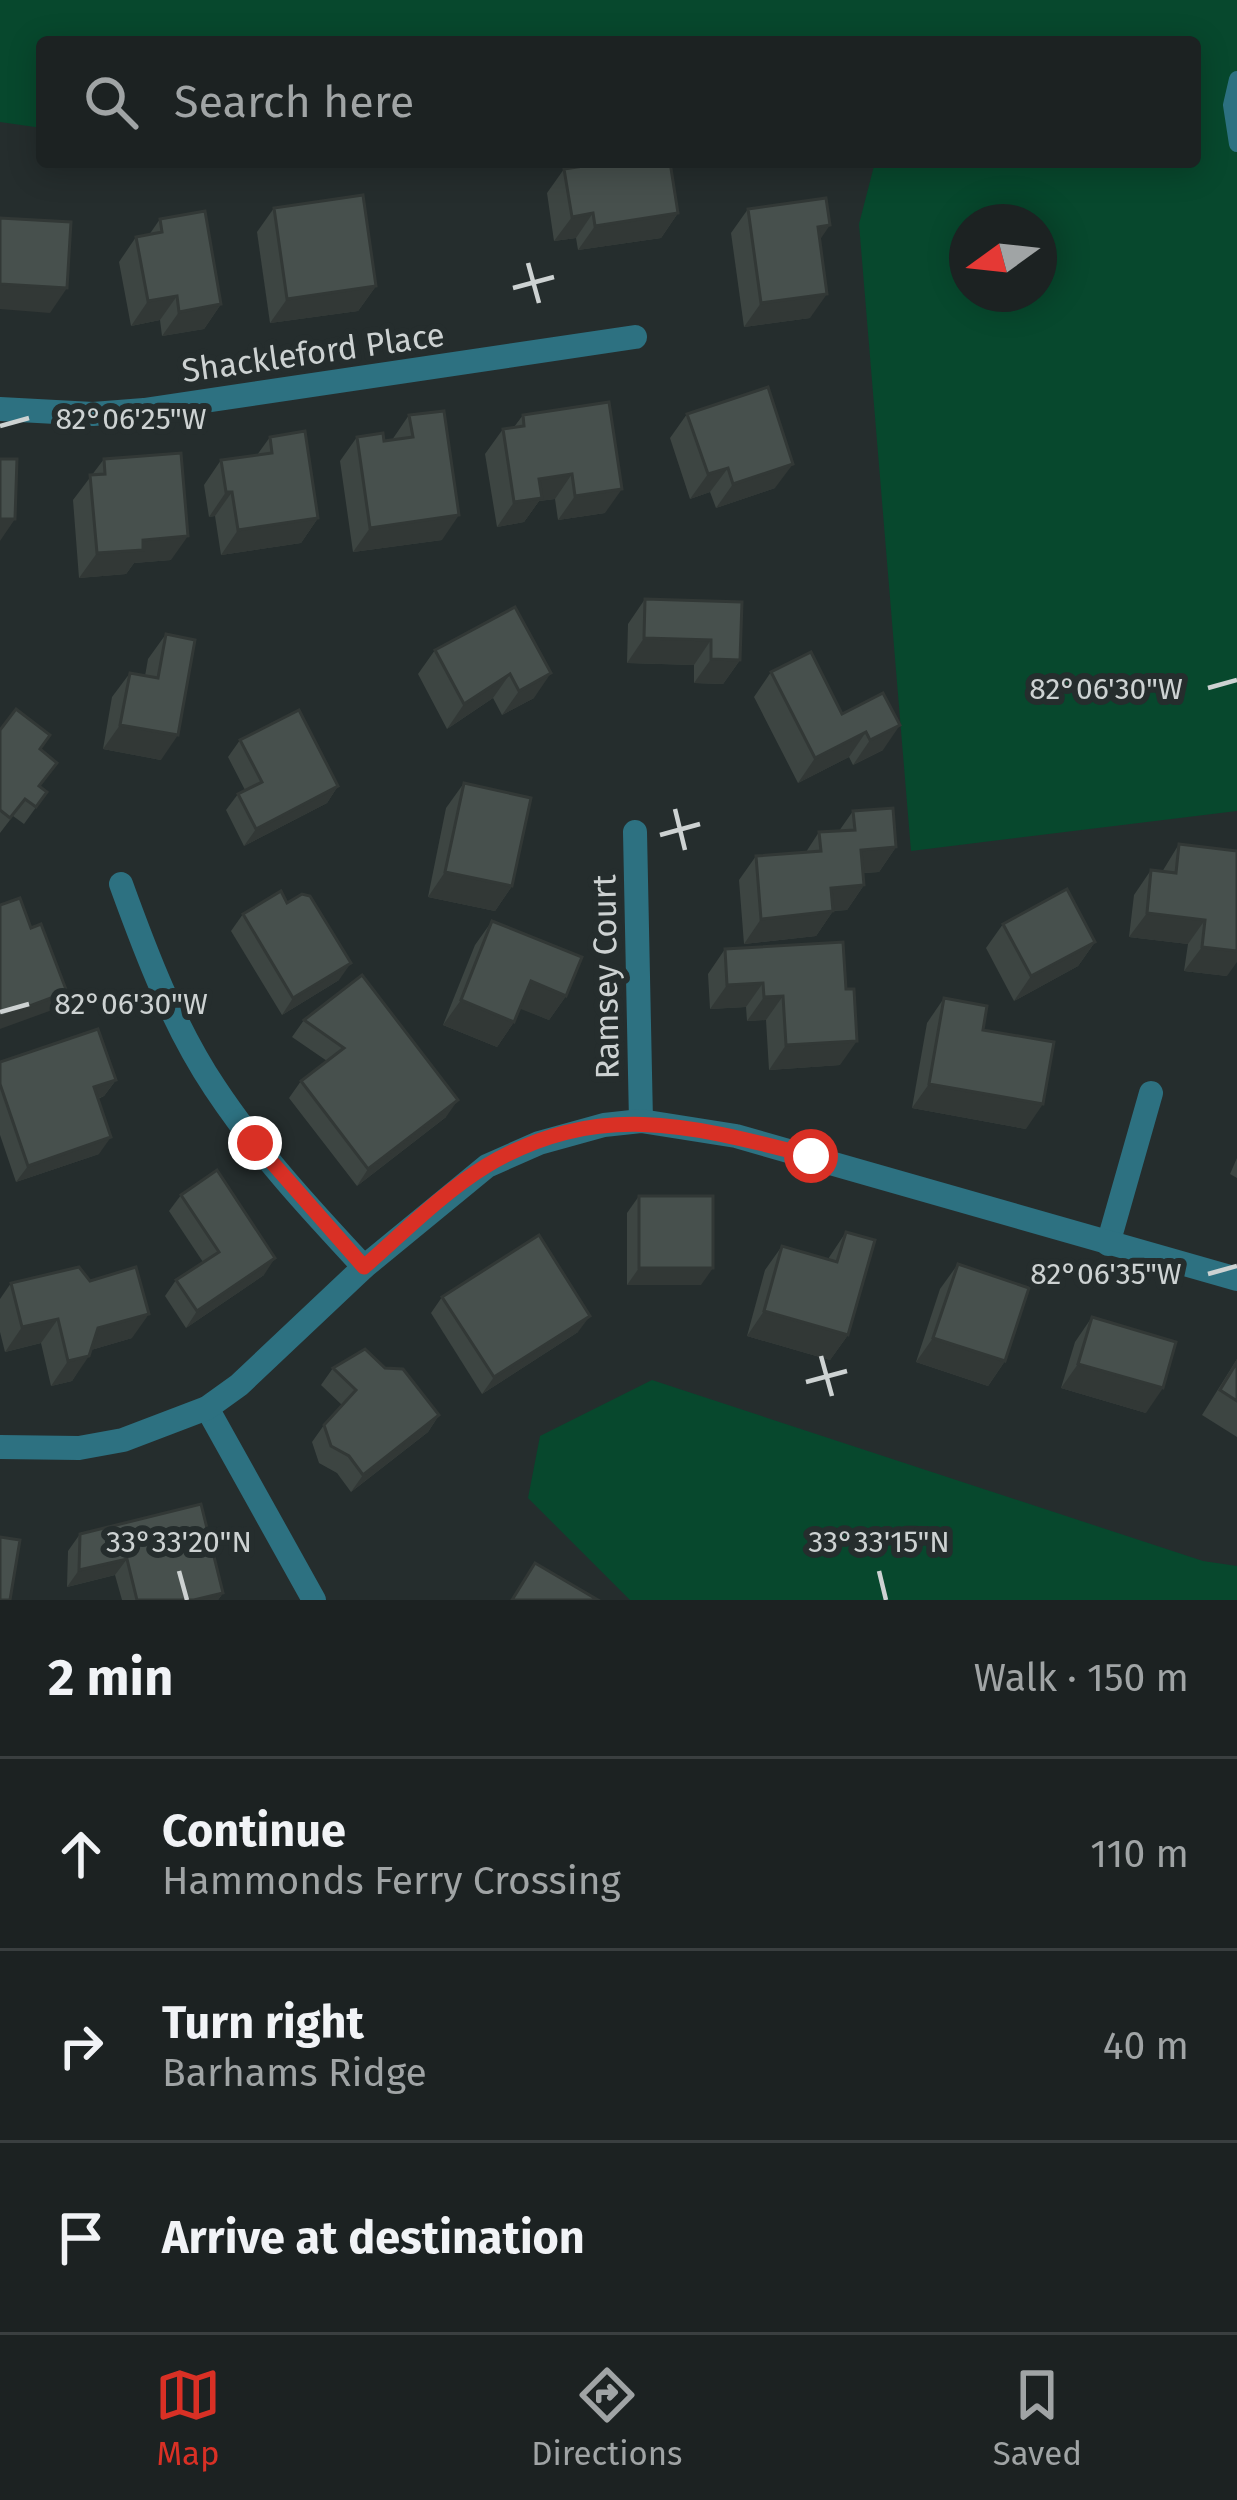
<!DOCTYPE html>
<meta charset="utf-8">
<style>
:root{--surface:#1c2222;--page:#252a2a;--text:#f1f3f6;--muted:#a0a4a5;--line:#3a3f40;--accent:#d93025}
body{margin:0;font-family:"Fira Sans",sans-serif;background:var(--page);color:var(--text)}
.compass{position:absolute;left:949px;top:204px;width:108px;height:108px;border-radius:50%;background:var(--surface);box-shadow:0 6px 30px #0003;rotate:255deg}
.stop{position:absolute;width:36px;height:36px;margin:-27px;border:9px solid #d93025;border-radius:50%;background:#fff}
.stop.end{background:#d93025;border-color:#fff;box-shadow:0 3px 12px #0008}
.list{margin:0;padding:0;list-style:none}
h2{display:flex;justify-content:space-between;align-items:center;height:156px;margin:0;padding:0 48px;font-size:51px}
h2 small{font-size:39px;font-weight:400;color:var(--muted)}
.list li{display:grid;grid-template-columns:78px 1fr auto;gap:36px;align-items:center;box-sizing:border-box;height:192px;padding:0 48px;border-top:3px solid var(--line)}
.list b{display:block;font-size:45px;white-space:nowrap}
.list p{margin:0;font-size:39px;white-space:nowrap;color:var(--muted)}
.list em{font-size:39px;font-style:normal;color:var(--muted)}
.icon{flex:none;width:66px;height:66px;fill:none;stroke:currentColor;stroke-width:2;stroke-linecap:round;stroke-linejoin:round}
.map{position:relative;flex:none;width:1237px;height:1600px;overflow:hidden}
.search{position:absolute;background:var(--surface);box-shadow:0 6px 30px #0003;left:36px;right:36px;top:36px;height:132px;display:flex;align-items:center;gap:30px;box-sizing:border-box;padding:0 42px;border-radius:12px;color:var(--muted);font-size:45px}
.sheet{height:732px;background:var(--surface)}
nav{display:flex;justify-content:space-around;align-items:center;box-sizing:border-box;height:168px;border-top:3px solid var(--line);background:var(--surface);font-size:33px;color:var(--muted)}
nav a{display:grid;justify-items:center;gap:6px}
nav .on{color:var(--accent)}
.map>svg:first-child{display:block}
</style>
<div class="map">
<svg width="1237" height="1600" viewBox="0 0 1237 1600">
<rect width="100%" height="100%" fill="#252d2d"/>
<g fill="#07482d" fill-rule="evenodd">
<path d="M0,0H1237V811L911,851L859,224L875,162H1195V42H42V128L0,122ZM967,222H1039V294H967Z"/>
<path d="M652,1380L1203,1561L1237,1566V1600H630L528,1498L540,1436Z"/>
</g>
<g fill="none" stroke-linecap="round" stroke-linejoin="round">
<path stroke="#2d7181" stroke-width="16" d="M1237,79L1231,105L1237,144"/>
<g stroke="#2d7181" stroke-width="24">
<path d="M0,409L93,414L144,410L635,337"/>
<path d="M635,832L641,1121"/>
<path d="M121,884C146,953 174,1027 215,1088C258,1153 311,1210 364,1267"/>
<path d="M1108,1244L1151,1093"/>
<path d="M207,1408L314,1600"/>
<path d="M0,1447L79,1448L123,1440L207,1408L239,1385L364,1267L487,1166L539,1143L604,1125L641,1121L736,1136L1237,1279"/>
</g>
</g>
<g fill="#3d4542">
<path d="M564,169L678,213L661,238L578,250L576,238L554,241L547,193Z"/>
<path d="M274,208L376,286L358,311L270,323L257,232Z"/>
<path d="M748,209L820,240L810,318L744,327L731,233Z"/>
<path d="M160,219L221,304L204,329L162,336L160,320L131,326L119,262L136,237L149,235Z"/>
<path d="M687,414L775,488L716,508L710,492L690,499L670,438Z"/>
<path d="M409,415L442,540L353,552L340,461L357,437L384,441L392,440Z"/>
<path d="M523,415L605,513L558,520L555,499L539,501L524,522L497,527L485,454L503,429L514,427Z"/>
<path d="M270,437L318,518L301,543L221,555L215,516L209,517L204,485L221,460L257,455Z"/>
<path d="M104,459L171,560L134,563L126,574L79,578L73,500Z"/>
<path d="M645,599L740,660L723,684L694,683V665L627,663L628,624Z"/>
<path d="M515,607L534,698L502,715L493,698L447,729L418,674L435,650Z"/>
<path d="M166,634L161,760L103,749L112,697L130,673L145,676L148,659Z"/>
<path d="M771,672L842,714L883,693V750L853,765L849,757L798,783L754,697Z"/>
<path d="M0,730L40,749V787L47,792L24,824L13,816L0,833Z"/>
<path d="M240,740L338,786L327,803L244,846L226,810L238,794L245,790L228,757Z"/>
<path d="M464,783L512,886L495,911L428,897L446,808Z"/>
<path d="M853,811L896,847L879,872L863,873L864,885L847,910L833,911L816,936L744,944L739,880L756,856L806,852L819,832L839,831Z"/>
<path d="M1179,844L1227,976L1184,971L1188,944L1129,937L1134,895L1151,870L1162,872Z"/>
<path d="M287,903L339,980L282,1015L231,931L243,914Z"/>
<path d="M492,921L566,996L549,1020L520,1008L514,1022L497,1047L443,1025L475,945Z"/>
<path d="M1003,924L1095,942L1078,966L1014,1001L986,948Z"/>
<path d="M843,942L840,1065L769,1070L766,1020L747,1021L746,1007L710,1009L708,974L725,949Z"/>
<path d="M944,998L983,1030L1026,1129L912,1108L927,1023Z"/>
<path d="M304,1020L446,1117L357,1186L289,1098L301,1081L327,1061L292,1037Z"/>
<path d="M0,1062L116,1080L104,1096L98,1099L99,1154L16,1182L0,1135Z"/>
<path d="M1237,1158V1178L1230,1174Z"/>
<path d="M181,1195L264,1275L186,1328L165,1296L176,1280L203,1262L169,1211Z"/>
<path d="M639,1196L701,1285H627V1213Z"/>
<path d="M846,1232L848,1335L830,1360L747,1336L765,1270L782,1246L828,1259Z"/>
<path d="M958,1264L1005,1361L988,1386L916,1362L940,1289Z"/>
<path d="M11,1283L132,1338L91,1350L72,1381L51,1386L41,1343L5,1352L0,1332V1299Z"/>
<path d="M442,1297L578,1332L482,1394L431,1313Z"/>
<path d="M1092,1317L1146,1413L1061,1388L1075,1342Z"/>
<path d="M1237,1359V1437L1202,1415Z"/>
<path d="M333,1368L439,1415L428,1432L351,1492L337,1473L319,1463L312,1442L324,1425L342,1405L321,1385Z"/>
<path d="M80,1534L223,1593L218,1600H122L115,1575L67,1587L68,1551Z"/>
</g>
<g fill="#323836">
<path d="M593,213L576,238L554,241L572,217Z"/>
<path d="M678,213L661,238L578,250L595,226Z"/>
<path d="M830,225L813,250L818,227Z"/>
<path d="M0,284L67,288L50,313L0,309Z"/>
<path d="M376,286L358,311L270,323L287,299Z"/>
<path d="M827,294L810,318L744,327L761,303Z"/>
<path d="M177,296L160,320L131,326L148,301Z"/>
<path d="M221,304L204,329L162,336L179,312Z"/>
<path d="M793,464L775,488L716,508L733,484Z"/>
<path d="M728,468L710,492L690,499L708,474Z"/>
<path d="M572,474L555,499L539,501L524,522L497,527L514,502L539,479Z"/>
<path d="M622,489L605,513L558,520L575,496Z"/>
<path d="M226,492H232L215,516L209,517Z"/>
<path d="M459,515L442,540L353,552L370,528Z"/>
<path d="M318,518L301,543L221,555L238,530Z"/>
<path d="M0,519H15L0,541Z"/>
<path d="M188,536L171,560L134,563L126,574L79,578L97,553L143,540Z"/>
<path d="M644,638L711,640L694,665L627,663Z"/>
<path d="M711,659L740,660L723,684L694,683Z"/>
<path d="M551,673L534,698L502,715L519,691Z"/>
<path d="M510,674L493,698L447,729L464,704Z"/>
<path d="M120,725L178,735L161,760L103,749Z"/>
<path d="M900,725L883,750L853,765L870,740Z"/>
<path d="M866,732L849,757L798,783L815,758Z"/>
<path d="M338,786L327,803L244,846L256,829Z"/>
<path d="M896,847L879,872L844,874L861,850Z"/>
<path d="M445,872L512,886L495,911L428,897Z"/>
<path d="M864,885L847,910L814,912L831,888Z"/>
<path d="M833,911L816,936L744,944L761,919Z"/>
<path d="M1147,913L1205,920L1188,944L1129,937Z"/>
<path d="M1095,942L1078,966L1014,1001L1031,976Z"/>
<path d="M1202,947L1237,951V962L1227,976L1184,971Z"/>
<path d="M351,963L339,980L282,1015L293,998Z"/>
<path d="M531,981L566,996L549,1020L513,1006Z"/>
<path d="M763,983L746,1007L710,1009L727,985Z"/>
<path d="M67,992L55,1009L0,1029V1017Z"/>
<path d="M783,996L766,1020L747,1021L764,997Z"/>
<path d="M461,1000L514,1022L497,1047L443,1025Z"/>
<path d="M857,1041L840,1065L769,1070L786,1045Z"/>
<path d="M116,1080L104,1096L82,1104L94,1087Z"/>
<path d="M929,1084L1043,1104L1026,1129L912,1108Z"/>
<path d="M458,1100L446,1117L357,1186L368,1169Z"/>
<path d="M111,1137L99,1154L16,1182L28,1166Z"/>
<path d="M275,1258L264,1275L186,1328L197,1311Z"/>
<path d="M639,1268H713L701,1285H627Z"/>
<path d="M764,1311L848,1335L830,1360L747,1336Z"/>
<path d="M149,1314L132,1338L81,1353L98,1328Z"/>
<path d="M590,1316L578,1332L482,1394L494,1377Z"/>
<path d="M58,1319L41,1343L5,1352L22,1327Z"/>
<path d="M933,1338L1005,1361L988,1386L916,1362Z"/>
<path d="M89,1356L72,1381L51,1386L68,1361Z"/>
<path d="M1078,1364L1163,1388L1146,1413L1061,1388Z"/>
<path d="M439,1415L428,1432L351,1492L363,1475Z"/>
<path d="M127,1559L115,1575L67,1587L79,1570Z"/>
<path d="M223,1593L218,1600H194Z"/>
</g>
<g fill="#47504d" stroke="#323836" stroke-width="3">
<path d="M610,162H670L678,213L595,226L593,213L572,217L564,169Z"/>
<path d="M363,195L376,286L287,299L274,208Z"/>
<path d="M826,198L830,225L818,227L827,294L761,303L748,209Z"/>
<path d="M205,211L221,304L179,312L177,296L148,301L136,237L162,232L160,219Z"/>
<path d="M0,218L71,222L67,288L0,284Z"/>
<path d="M768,387L793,464L733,484L728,468L708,474L687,414Z"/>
<path d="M609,402L622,489L575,496L572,474L539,479L542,498L514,502L503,429L524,426L523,415Z"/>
<path d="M444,411L459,515L370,528L357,437L383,433L384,441L413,437L409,415Z"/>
<path d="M305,431L318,518L238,530L232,492H226L221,460L272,453L270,437Z"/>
<path d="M181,453L188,536L143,540V550L97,553L90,475L105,474L104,459Z"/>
<path d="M0,459H17L15,519H0Z"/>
<path d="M645,599L742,602L740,660L711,659V640L644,638Z"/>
<path d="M515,607L551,673L519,691L510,674L464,704L435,650Z"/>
<path d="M166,634L195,640L178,735L120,725L130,673L158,678Z"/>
<path d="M811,652L842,714L883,693L900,725L870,740L866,732L815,758L771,672Z"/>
<path d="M16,709L50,735L40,749L57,763L39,786L47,792L36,807L25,799L10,818L0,810V730Z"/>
<path d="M299,710L338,786L256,829L238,794L262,782L240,740Z"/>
<path d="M464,783L531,798L512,886L445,872Z"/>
<path d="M893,808L896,847L861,850L864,885L831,888L833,911L761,919L756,856L821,851L819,832L855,830L853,811Z"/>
<path d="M1179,844L1237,851V951L1202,947L1205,920L1147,913L1151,870L1176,873Z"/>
<path d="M1067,889L1095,942L1031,976L1003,924Z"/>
<path d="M281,891L287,903L302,894L310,896L351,963L293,998L243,914Z"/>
<path d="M20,898L31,928L41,924L67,992L0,1017V905Z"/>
<path d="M492,921L582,957L566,996L531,981L514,1022L461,1000Z"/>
<path d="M843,942L846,989H854L857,1041L786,1045L783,996L764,997L763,983L727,985L725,949Z"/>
<path d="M362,975L458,1100L368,1169L301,1081L344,1048L304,1020Z"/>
<path d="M944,998L987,1006L983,1030L1054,1042L1043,1104L929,1084Z"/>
<path d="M98,1029L116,1080L94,1087L111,1137L28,1166L0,1084V1062Z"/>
<path d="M217,1170L275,1258L197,1311L176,1280L219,1252L181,1195Z"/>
<rect x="639" y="1196" width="74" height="72"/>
<path d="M846,1232L875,1240L848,1335L764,1311L782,1246L837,1262Z"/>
<path d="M539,1235L590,1316L494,1377L442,1297Z"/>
<path d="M958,1264L1029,1288L1005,1361L933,1338Z"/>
<path d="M79,1267L90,1281L136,1267L149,1314L98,1328L89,1356L68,1361L58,1319L22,1327L11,1283Z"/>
<path d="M1092,1317L1176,1342L1163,1388L1078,1364Z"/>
<path d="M365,1349L385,1368L403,1369L439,1415L363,1475L349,1456L331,1446L324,1425L356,1390L333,1368Z"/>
<path d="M1237,1362V1401L1220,1390Z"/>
<path d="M201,1504L223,1593L194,1600H137L127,1559L79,1570L80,1534Z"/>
<path d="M0,1537L20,1540L10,1600H0Z"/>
<path d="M535,1563L598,1600H512Z"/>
</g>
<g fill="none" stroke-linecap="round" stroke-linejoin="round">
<path stroke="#d93025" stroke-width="15" d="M255,1143L364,1267C403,1233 442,1193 486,1166C598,1099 694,1126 811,1156"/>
</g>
<path fill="none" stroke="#cdd2d2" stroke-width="4.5" d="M528,263L539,303M513,288L554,277M0,426L29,418M1208,688L1237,680M675,809L685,850M660,835L700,824M0,1012L29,1004M1208,1274L1237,1266M821,1356L832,1396M806,1382L847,1371M179,1571L187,1600M879,1571L886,1600"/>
<g text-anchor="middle" stroke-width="12" stroke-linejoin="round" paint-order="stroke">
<g font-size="33" fill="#cdd2d2" stroke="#252d2d">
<text transform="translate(313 352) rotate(-8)" y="12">Shackleford Place</text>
<text transform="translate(605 977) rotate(-91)" y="12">Ramsey Court</text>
</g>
</g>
<g font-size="30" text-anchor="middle" fill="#cdd2d2" stroke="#252d2d" stroke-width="12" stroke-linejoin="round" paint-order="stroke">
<text x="131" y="429">82°06'25"W</text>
<text x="1106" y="699">82°06'30"W</text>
<text x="131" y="1014">82°06'30"W</text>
<text x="1106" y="1284">82°06'35"W</text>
<text x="179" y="1552">33°33'20"N</text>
<text x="879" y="1552">33°33'15"N</text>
</g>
</svg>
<svg class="compass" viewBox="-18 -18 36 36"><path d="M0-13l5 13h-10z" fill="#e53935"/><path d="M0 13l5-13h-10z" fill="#a0a4a5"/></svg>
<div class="stop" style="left:811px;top:1156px"></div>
<div class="stop end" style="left:255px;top:1143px"></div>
<div class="search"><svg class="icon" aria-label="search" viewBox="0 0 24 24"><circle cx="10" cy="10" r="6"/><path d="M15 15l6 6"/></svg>Search here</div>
</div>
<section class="sheet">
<h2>2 min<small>Walk · 150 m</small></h2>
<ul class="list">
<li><svg class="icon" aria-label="ahead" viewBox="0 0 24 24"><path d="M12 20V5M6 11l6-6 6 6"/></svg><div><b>Continue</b><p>Hammonds Ferry Crossing</p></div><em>110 m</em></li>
<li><svg class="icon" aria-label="right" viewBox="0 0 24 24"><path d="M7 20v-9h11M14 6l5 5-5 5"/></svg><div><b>Turn right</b><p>Barhams Ridge</p></div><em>40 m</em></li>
<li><svg class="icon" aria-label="arrive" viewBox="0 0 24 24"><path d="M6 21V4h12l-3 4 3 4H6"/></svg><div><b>Arrive at destination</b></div></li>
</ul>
</section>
<nav>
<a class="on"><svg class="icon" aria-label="map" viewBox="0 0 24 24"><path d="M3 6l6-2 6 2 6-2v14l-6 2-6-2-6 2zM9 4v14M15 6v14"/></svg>Map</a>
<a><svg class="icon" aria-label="directions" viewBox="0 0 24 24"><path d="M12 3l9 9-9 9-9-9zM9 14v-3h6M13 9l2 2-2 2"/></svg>Directions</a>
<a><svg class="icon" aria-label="saved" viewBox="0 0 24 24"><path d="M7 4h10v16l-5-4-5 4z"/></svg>Saved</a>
</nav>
